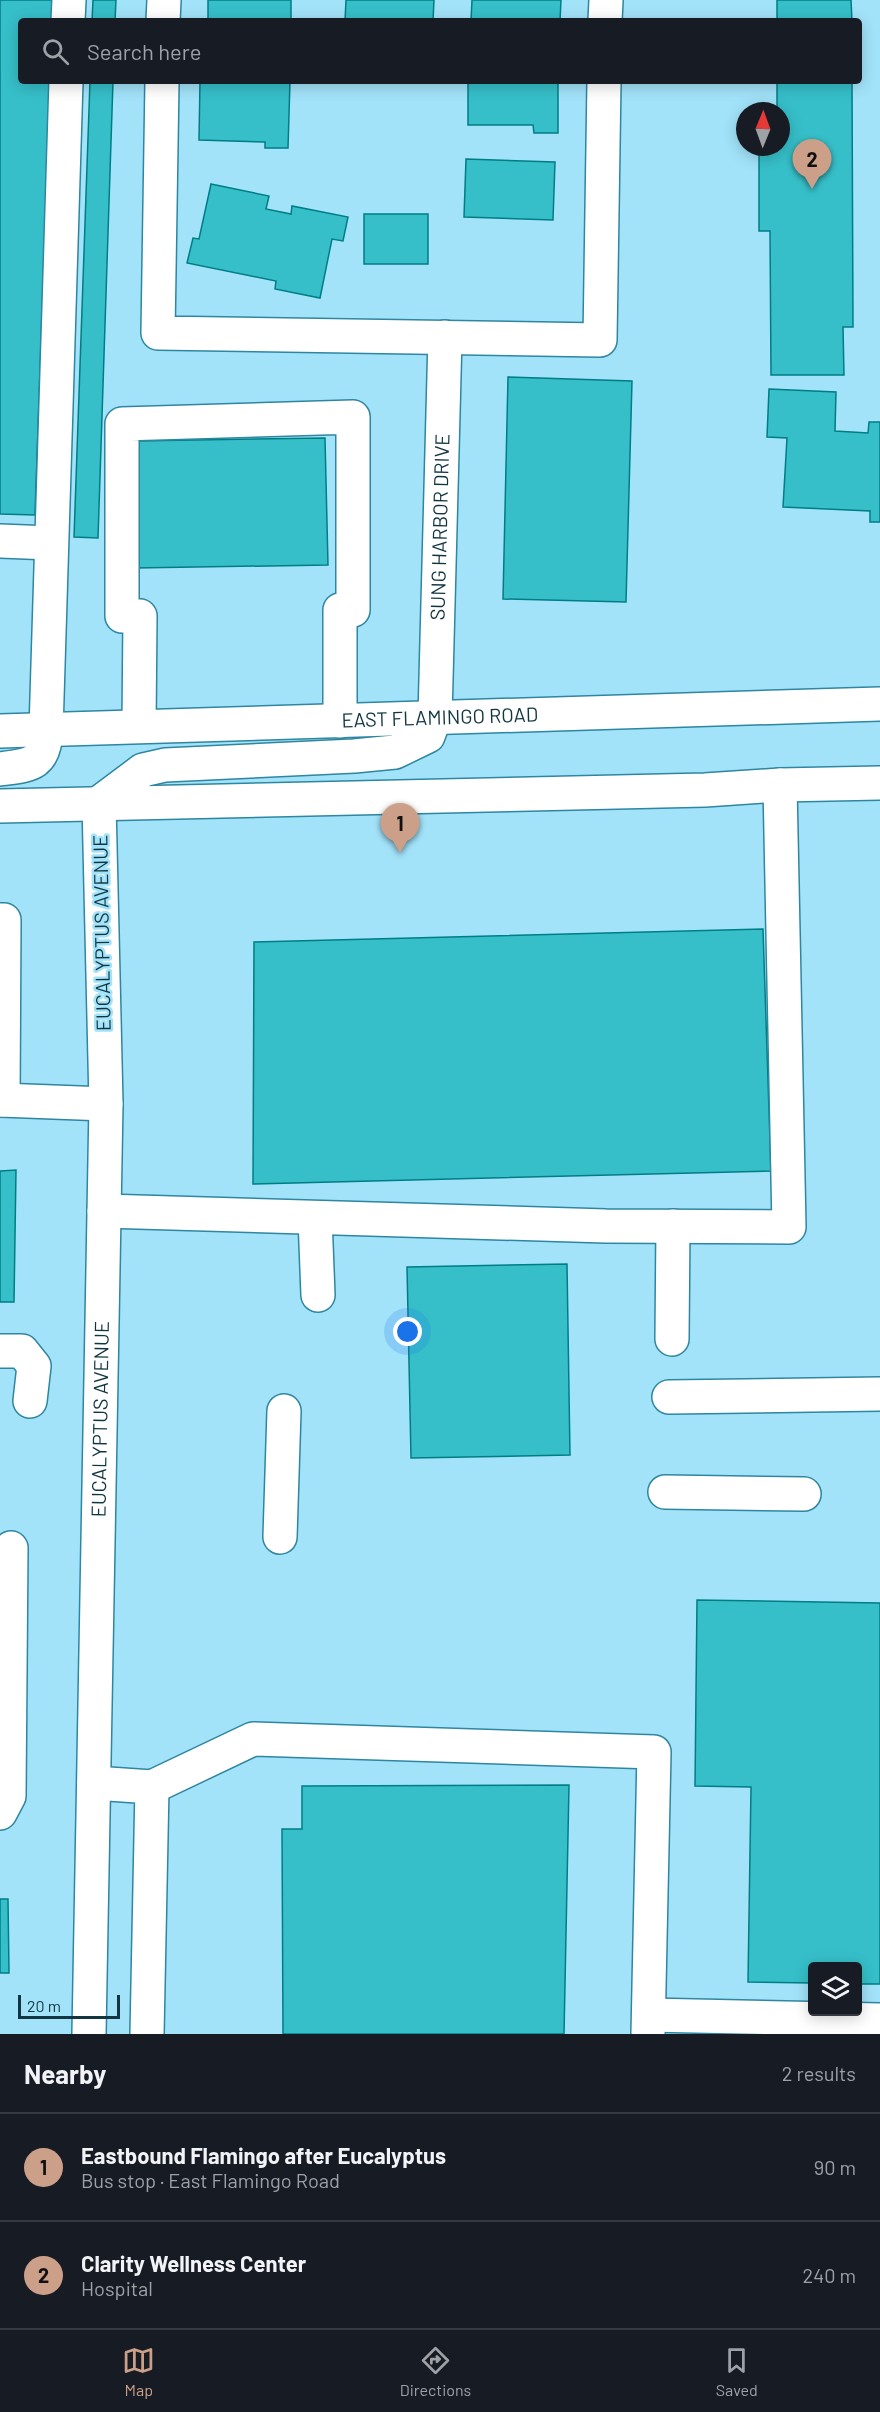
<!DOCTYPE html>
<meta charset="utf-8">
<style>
:root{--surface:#171b24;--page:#242831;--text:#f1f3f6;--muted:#9ea1a6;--line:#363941;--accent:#cca088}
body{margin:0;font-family:Barlow,sans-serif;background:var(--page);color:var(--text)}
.controls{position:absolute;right:18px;bottom:18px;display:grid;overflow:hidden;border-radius:6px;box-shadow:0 3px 15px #0003}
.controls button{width:54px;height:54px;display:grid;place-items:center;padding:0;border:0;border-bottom:2px solid var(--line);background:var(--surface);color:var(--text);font:30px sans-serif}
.compass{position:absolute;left:736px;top:102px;width:54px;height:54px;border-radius:50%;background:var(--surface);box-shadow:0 3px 15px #0003;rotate:1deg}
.scale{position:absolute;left:18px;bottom:15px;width:102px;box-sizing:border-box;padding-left:6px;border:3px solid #123641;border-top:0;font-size:16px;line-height:21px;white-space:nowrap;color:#123641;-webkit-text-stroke:4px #a2e3fa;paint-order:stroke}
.you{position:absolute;left:408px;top:1332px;width:21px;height:21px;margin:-15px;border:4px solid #fff;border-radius:50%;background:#1a73e8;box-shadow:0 0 0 9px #1a73e833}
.badge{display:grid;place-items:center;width:39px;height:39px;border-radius:50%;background:var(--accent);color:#111;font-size:20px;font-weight:700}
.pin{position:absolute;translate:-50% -50px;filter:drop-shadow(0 2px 3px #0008)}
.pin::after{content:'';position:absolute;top:32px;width:21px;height:18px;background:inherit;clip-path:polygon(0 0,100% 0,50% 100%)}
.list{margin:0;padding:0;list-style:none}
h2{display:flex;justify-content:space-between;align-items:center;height:78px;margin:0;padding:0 24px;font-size:26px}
h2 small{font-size:20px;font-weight:400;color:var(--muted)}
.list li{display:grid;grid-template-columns:39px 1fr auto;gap:18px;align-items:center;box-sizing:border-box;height:108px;padding:0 24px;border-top:2px solid var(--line)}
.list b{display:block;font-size:22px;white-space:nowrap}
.list p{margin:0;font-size:20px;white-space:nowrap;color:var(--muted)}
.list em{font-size:20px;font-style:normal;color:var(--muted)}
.icon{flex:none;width:33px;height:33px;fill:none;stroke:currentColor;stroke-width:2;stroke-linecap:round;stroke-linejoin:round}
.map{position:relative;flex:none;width:880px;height:2034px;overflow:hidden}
.search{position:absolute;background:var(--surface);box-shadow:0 3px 15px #0003;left:18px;right:18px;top:18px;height:66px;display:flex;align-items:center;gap:15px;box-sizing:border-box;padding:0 21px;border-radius:6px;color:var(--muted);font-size:22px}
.sheet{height:294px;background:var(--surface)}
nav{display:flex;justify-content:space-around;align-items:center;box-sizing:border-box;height:84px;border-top:2px solid var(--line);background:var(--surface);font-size:16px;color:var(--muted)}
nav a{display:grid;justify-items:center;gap:3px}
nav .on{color:var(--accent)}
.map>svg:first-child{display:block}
</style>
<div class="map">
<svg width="880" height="2034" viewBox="0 0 880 2034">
<rect width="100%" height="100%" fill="#a2e3fa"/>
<g fill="#36bfc9" stroke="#017d84" stroke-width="1.5">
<path d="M0,0H53L52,21H21V81H50L35,515L0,514Z"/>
<path d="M93,0H116L115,21H92Z"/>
<rect x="208" y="0" width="83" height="21"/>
<path d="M346,0H434L433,21H345Z"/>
<path d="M472,0H561L560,21H471Z"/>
<path d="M777,0H851L852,21H777Z"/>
<path d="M90,81H113L98,538L74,537Z"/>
<path d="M200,81H290L288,148H265V142L199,140Z"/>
<path d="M468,81H558V133H534L533,125H468Z"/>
<path d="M777,81H852L853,327H843L844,375H771L770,231H759V147H781V111H777Z"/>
<path d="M466,159L555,162L553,220L464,217Z"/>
<path d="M211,184L269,196L266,209L291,214L292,206L348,217L343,241L332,239L320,298L275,289L276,281L187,263L193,238L199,239Z"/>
<rect x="364" y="214" width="64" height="50"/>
<path d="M508,377L632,381L626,602L503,599Z"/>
<path d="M769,389L836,392L835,431L868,433L869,422H880V522H870V511L783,507L787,438L767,437Z"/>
<path d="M325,438L328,565L135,568L133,441Z"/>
<path d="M763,929L771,1171L253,1184L254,942Z"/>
<path d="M16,1170L14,1302H0V1171Z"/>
<path d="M567,1264L570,1455L411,1458L407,1267Z"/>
<path d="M697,1600L880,1603V1984H858V1966H812V1983L748,1982L751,1787L695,1786Z"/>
<path d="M569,1785L564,2034H283L282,1829H302V1786Z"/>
<path d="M0,1899H8L9,1973H0Z"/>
</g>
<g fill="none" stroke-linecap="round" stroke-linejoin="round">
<defs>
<g id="minor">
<path d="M68,21L69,0"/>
<path d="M163,21L164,0"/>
<path d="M605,21L606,0"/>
<path d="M162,81L158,333L600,340L604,81"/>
<path d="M0,541L51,543"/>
<path id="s1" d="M435,717L445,337"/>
<path d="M139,726L140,616H122V424L353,417V610H340V721"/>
<path d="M46,730L66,81"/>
<path d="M0,920H4L3,1100"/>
<path d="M0,1100L106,1104"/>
<path d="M104,1211L606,1226L789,1227L780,785"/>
<path d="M315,1218L318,1295"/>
<path d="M672,1339L673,1226"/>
<path d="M0,1351H22L34,1366L30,1401"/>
<path d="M669,1397L880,1394"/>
<path d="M665,1492L804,1494"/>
<path d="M280,1537L284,1411"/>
<path d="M94,1783L152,1787L147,2034"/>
<path d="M152,1787L253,1739L654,1752L648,2034"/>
<path d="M0,1813L9,1796L11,1548"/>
<path d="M649,2015L880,2020"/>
<path id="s2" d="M89,2034L106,1104L99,803"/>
</g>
<g id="major">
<path id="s3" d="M0,731L880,704"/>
<path d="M0,769C31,765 45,765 46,730"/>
<path d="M99,803L143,770L165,765L354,756L395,752L428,736L435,717"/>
<path d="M0,806L705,790L780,785L880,783"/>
</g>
</defs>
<use href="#minor" stroke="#2e86a1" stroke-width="36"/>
<use href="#major" stroke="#2e86a1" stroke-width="36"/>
<use href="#minor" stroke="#fff" stroke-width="33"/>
<use href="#major" stroke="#fff" stroke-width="33"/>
</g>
<g text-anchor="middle" stroke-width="5" stroke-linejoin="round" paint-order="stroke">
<g font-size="20" fill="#123641" stroke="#a2e3fa">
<text dy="7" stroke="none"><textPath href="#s1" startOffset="190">SUNG HARBOR DRIVE</textPath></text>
<text dy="7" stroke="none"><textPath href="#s3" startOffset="440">EAST FLAMINGO ROAD</textPath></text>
<text transform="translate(102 933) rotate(-91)" y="7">EUCALYPTUS AVENUE</text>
<text dy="7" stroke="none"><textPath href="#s2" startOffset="615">EUCALYPTUS AVENUE</textPath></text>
</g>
</g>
</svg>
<div class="controls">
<button><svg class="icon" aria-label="layers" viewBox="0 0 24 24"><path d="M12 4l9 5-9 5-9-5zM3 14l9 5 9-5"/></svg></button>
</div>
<svg class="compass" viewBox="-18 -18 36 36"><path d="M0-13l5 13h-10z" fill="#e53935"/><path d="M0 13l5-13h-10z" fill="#9ea1a6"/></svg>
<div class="scale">20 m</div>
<div class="you"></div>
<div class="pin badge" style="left:400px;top:853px">1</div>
<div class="pin badge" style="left:812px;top:189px">2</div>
<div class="search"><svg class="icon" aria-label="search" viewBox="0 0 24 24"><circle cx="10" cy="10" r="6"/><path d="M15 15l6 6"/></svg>Search here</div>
</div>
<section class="sheet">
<h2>Nearby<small>2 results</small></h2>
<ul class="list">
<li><span class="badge">1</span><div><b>Eastbound Flamingo after Eucalyptus</b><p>Bus stop · East Flamingo Road</p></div><em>90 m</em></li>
<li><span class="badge">2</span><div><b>Clarity Wellness Center</b><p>Hospital</p></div><em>240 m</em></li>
</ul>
</section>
<nav>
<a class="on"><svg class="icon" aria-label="map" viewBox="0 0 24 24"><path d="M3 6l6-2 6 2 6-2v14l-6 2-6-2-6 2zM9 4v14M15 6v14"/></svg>Map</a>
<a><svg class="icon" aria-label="directions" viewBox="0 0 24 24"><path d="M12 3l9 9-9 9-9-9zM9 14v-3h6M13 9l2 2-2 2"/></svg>Directions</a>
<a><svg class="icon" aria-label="saved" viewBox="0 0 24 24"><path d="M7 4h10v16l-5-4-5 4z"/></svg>Saved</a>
</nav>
